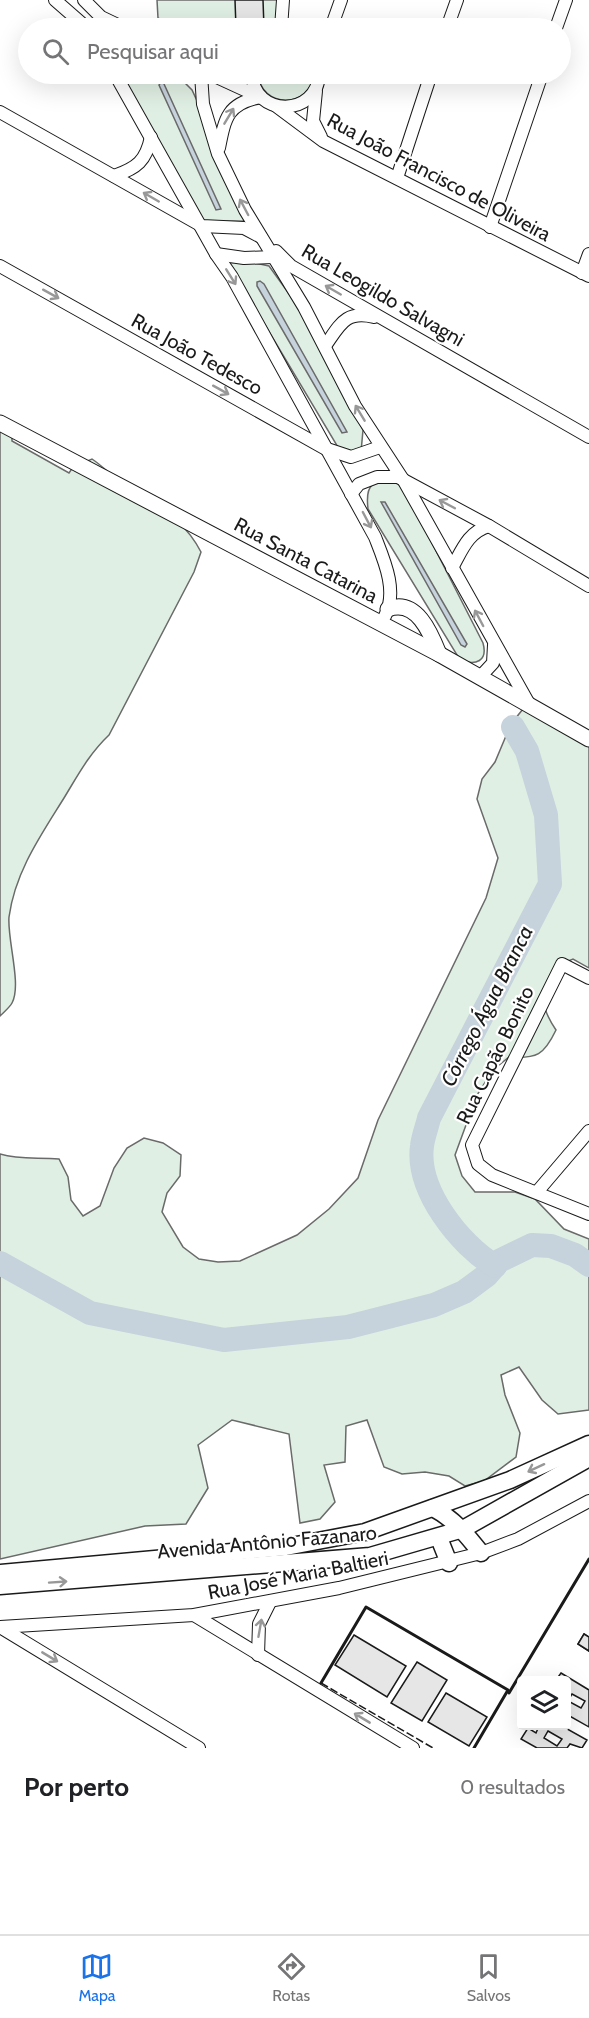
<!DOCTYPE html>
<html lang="pt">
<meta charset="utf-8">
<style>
:root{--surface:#fff;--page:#f2f2f2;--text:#202124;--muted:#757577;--line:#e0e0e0;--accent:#1a73e8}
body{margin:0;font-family:Cabin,sans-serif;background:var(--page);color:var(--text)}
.controls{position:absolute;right:18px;bottom:18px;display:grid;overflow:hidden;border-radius:6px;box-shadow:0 6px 24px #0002}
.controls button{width:54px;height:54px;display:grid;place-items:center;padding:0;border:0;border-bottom:2px solid var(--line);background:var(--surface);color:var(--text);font:30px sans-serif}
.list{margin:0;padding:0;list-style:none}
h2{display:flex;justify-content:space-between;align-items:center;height:78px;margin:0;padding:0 24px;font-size:26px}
h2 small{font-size:20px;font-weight:400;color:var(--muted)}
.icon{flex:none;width:33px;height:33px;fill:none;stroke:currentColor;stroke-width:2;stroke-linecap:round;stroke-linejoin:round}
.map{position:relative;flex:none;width:589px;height:1748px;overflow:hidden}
.search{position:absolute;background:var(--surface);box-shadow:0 6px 24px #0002;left:18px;right:18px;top:18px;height:66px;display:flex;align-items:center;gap:15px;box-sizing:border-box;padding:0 21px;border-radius:33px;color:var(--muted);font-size:22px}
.sheet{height:186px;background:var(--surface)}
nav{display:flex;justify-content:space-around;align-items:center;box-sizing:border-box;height:84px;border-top:2px solid var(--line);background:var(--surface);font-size:16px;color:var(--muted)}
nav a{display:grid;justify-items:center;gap:3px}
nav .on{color:var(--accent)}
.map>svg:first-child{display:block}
</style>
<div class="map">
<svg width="589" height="1748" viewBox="0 0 589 1748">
<rect width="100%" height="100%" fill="#fff"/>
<g fill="#e0efe3" stroke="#6a6a6a" stroke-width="1.5">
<path d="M157,0H282L278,28H175L158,18Z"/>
<path d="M118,74H176L192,90L251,217L243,221L201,222Z"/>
<path d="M259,74H313C313,109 259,109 259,74Z"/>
<path d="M246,261L269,266L295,302L363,430L361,452L342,454L228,263Z"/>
<path d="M0,422L12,432V441L69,473L73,467L92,459C104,467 114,478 125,486C156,509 182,515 201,552L194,572L109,735C89,754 78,775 64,798C41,835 15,872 9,917C7,939 22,985 12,1003C10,1007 4,1012 0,1016Z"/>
<path d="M395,479L407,494L483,643C488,661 476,666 460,660L368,509C365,483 372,482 395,479Z"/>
<path d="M523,709L589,737V968L573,959L568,961C546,990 533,996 556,1030C544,1055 537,1059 509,1057L493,1070L477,1095L455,1155L462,1176L475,1192H515L535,1199L564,1229L589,1239V1410L558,1414L542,1400L519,1367L501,1375L505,1395L520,1433L516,1457L484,1481L465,1486L449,1476L425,1472L402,1474L384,1467L367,1420L346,1426L345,1462L324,1465L335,1502L320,1519L300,1523L289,1434L232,1420L198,1445L208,1488L186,1524L145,1526L0,1559V1154C20,1160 38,1157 59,1159L68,1177L71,1200L83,1216L100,1206L114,1168L127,1148L144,1138L163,1143L181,1155L180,1176L167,1193L162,1212L183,1247L199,1259L218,1262L240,1261L297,1235L329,1209L358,1178L378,1120L486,898L498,858L477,799L482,779L495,762L511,724Z"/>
</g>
<g fill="#c6d2dc" stroke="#6a6a6a" stroke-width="1.5">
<path d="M161,82L164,84L221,209L216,210L159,85Z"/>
<path d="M260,281L264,284L347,432L342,433L257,286V282Z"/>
<path d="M381,502H385L467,644L465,647L461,645Z"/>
</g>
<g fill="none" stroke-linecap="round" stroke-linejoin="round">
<g stroke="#c6d2dc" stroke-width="24">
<path d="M0,1263L90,1313L224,1340L348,1327L434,1305L464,1292L487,1275L499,1261L532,1245L551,1246L575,1255L589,1265"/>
<path d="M495,1266C460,1245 416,1190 422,1146C423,1137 427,1127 429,1118L550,884L546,815L527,751L513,727"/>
</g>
</g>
<g fill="#e6e6e6" stroke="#1a1a1a" stroke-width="1.5" fill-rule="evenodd">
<path d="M235,0H263L264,28H236Z"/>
<path d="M584,1634L589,1637V1651L578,1644Z"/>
<path d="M584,1634L589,1637V1651L578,1644Z"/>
<path d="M354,1635L406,1666L387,1697L335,1665Z"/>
<path d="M417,1662L447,1680L422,1721L391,1703Z"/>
<path d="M561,1673L589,1690V1727L566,1714V1680H556ZM572,1694L585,1701L581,1708L568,1701Z"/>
<path d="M446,1693L487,1717L469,1746L428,1722Z"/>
<path d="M539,1726H562L587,1740L582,1748L570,1744L567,1748H537L521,1739L528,1728L536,1733ZM548,1731L562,1739L557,1746L544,1738Z"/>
</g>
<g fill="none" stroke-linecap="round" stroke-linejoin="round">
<defs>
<g id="minor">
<path d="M55,0L87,28"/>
<path d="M84,0L101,17L124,28"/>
<path d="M281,28L283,0"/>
<path d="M331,28L341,0"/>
<path d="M447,28L457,0"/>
<path d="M556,28L566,0"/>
<path d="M115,74L216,254L232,277L375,537C384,560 398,591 385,616"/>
<path d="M201,74L203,104L218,154L245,210L304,307L355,406L404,481L529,704"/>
<path d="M210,74L260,97"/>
<path d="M252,74C253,118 318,117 319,74"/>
<path d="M316,91L313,121L321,137"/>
<path d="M276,106L323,141L589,276"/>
<path d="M0,112L202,226L244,228L261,237"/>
<path d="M219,148C225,117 228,103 261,97"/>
<path d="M114,176C137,168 146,161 151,137"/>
<path d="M397,178L431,74"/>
<path d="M490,227L542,74"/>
<path d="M276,251L291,266L589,437"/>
<path d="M216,254L244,258L273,257"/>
<path d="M0,266L324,448L351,457L380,447"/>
<path d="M582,273L589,254"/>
<path d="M325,346C340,325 345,310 374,317"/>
<path d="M351,494L359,484L377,477H398L489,526L589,586"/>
<path d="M452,568C462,550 468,532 489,526"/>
<path d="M480,677L493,663L494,645"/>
<path d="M589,978L562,964L472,1145L478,1164L492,1175L589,1214"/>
<path d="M537,1192L589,1131"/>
<path d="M194,1615L413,1748"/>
<path d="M0,1627L194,1615L339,1588L481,1553L518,1539L589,1501"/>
<path d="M0,1627L199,1748"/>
<path d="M258,1655L259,1624L270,1602"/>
</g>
<g id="tertiary">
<path d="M0,423L439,654L589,739"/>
<path d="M388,609C417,598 431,634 439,654"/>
</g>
<g id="secondary">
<path d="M433,1508C454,1519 466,1534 481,1553"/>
<path d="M439,1538L449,1563"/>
<path d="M0,1573L286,1547L365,1532L510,1480L589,1444"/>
<path d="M0,1586L370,1556L463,1529L589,1458"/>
</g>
</defs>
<use href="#minor" stroke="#1a1a1a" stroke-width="14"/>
<use href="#tertiary" stroke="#1a1a1a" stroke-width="17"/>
<use href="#secondary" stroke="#1a1a1a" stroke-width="19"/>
<use href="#minor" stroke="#fff" stroke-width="12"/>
<use href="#tertiary" stroke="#fff" stroke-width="15"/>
<use href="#secondary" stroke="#fff" stroke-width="16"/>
<path stroke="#1a1a1a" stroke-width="1.5" stroke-dasharray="8 3" stroke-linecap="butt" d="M321,1683L433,1748"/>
<g stroke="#1a1a1a" stroke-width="3">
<path d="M321,1683L366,1607L508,1690L474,1748"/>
<path d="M509,1693L589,1559"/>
</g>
</g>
<defs><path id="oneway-shaft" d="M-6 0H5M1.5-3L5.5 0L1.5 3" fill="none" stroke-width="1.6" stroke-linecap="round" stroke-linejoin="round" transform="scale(1.5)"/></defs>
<g stroke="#989898">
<use href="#oneway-shaft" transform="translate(229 116) rotate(-59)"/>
<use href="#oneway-shaft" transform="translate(151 197) rotate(-150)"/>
<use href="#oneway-shaft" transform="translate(244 207) rotate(-118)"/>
<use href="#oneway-shaft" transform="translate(231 277) rotate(58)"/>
<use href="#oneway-shaft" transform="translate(333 290) rotate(-150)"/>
<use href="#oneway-shaft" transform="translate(51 294) rotate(29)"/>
<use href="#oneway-shaft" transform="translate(221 390) rotate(29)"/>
<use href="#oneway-shaft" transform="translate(360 413) rotate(-121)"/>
<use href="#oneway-shaft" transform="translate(447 504) rotate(-152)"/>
<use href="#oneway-shaft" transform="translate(367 520) rotate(62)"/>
<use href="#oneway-shaft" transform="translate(479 618) rotate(-118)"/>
<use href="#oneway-shaft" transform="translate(536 1468) rotate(155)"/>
<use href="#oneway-shaft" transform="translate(58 1582) rotate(-4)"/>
<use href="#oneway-shaft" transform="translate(260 1628) rotate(-80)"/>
<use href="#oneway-shaft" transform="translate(50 1657) rotate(31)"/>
<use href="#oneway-shaft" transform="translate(362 1718) rotate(-149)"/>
</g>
<g text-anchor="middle" stroke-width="4.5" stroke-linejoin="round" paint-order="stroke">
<g font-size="20" fill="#1a1a1a" stroke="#fff">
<text transform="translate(439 177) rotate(28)" y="7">Rua João Francisco de Oliveira</text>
<text transform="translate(383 295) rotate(30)" y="7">Rua Leogildo Salvagni</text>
<text transform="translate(197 354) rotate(29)" y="7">Rua João Tedesco</text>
<text transform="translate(306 560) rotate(28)" y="7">Rua Santa Catarina</text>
<text transform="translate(495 1055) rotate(-64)" y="7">Rua Capão Bonito</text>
<text transform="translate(267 1542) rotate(-5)" y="7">Avenida Antônio Fazanaro</text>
<text transform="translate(298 1575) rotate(-11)" y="7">Rua José Maria Baltieri</text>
</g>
<g font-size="21" font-style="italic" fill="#1a1a1a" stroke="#fff">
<text transform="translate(487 1006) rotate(-63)" y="7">Córrego Água Branca</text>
</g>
</g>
</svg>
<div class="controls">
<button><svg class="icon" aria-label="layers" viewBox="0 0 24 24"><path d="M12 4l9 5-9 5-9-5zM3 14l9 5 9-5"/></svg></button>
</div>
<div class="search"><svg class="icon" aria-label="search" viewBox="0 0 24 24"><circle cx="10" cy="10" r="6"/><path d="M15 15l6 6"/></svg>Pesquisar aqui</div>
</div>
<section class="sheet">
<h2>Por perto<small>0 resultados</small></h2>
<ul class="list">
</ul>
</section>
<nav>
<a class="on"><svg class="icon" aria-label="map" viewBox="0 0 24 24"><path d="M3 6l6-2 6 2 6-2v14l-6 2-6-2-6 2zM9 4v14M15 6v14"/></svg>Mapa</a>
<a><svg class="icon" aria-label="directions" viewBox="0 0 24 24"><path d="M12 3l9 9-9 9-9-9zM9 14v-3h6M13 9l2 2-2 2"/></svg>Rotas</a>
<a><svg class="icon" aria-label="saved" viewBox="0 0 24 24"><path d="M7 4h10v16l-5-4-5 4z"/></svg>Salvos</a>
</nav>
